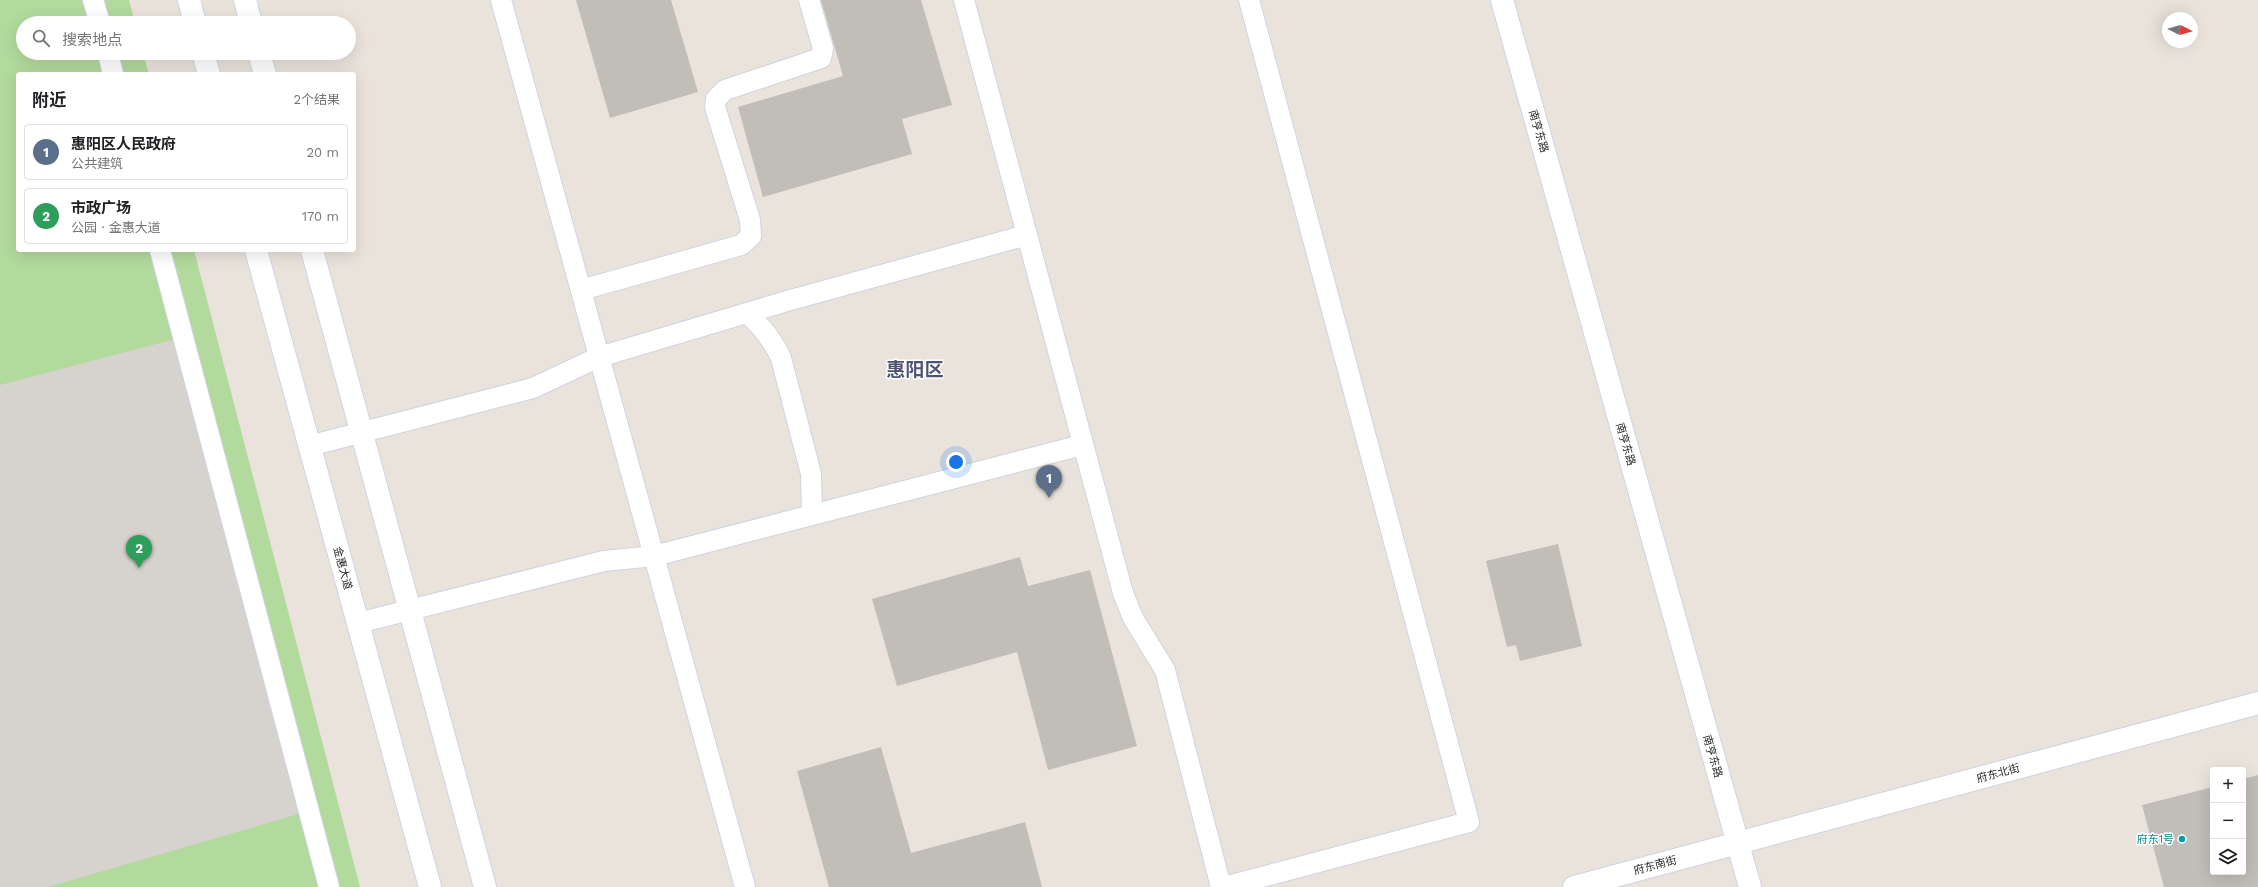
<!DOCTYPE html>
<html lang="zh">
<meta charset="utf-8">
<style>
:root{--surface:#fff;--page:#f6f6f6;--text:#202124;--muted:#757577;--line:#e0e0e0;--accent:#4b69e6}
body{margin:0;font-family:"Work Sans","Noto Sans SC",sans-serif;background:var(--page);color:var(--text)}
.controls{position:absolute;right:12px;bottom:12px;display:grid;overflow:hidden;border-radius:4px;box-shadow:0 4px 16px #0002}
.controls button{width:36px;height:36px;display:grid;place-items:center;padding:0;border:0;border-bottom:1px solid var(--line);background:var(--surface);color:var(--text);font:20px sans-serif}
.compass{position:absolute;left:2162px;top:12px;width:36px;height:36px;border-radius:50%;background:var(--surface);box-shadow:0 4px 16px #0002;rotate:96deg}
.you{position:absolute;left:956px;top:462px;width:14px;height:14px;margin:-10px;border:3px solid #fff;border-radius:50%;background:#1a73e8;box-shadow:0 0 0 6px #1a73e833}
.badge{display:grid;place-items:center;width:26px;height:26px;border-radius:50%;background:var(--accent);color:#fff;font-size:13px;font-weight:700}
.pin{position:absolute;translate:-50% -33px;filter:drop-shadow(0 1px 2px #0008)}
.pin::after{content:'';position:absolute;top:21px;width:14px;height:12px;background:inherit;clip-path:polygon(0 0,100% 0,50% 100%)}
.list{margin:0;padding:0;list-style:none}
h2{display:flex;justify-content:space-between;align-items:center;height:52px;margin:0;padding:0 16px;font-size:17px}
h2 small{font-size:13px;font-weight:400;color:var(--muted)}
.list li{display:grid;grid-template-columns:26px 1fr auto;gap:12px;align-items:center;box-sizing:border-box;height:56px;margin:0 8px 8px;padding:0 8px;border:1px solid var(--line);border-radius:4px}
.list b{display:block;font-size:15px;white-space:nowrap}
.list p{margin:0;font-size:13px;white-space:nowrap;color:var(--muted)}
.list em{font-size:13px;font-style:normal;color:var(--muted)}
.icon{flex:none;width:22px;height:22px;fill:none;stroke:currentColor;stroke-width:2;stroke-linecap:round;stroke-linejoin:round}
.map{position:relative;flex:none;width:2258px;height:887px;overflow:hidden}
.search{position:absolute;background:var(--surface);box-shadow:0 4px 16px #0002;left:16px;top:16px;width:340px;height:44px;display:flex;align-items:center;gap:10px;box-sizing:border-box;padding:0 14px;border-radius:22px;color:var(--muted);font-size:15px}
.panel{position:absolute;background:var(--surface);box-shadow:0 4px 16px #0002;left:16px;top:72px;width:340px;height:180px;border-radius:4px}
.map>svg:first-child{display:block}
</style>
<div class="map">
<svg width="2258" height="887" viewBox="0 0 2258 887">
<rect width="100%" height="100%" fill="#e9e3db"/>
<path fill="#b2da9d" d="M0,0H129L135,23H23V53H143L149,74H18V250H194L360,887H0Z"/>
<path fill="#d6d2cd" d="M183,337L309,811L48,887H0V385Z"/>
<g fill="#c1bdb7">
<path d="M576,0H671L698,92L610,118Z"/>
<path d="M821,0H921L952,105L902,119L912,154L763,197L738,107L843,76Z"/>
<path d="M1558,544L1582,646L1520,661L1516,645L1507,647L1486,561Z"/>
<path d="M1020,557L1028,586L1090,570L1137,746L1048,770L1017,652L897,686L872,599Z"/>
<path d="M881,747L911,853L1025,822L1042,887H829L797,771Z"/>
<path d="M2258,775V887H2164L2142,805L2213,787V872H2243V779Z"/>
</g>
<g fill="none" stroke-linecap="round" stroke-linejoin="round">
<defs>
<g id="lane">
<path d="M93,0L100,23"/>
<path d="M501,0L745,887"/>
<path d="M964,0L1123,593L1133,618L1165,670L1221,887"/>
<path d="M108,53L113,74"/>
<path d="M160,250L329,887"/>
<path d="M581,290L741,245L751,236L750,220L715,107L716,99L725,90L821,58L823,48L809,0"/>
<path d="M747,313C762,327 772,339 781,358L811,474L812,515"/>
<path d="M309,446L533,388L599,357L787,301L1027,235"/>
<path d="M358,623L604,561L654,556L1082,445"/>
<path d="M1224,887L1469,822L1249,0"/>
</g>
<path id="street" d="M1574,887L2258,703"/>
<g id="secondary">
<path d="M189,0L195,23"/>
<path d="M245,0L251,23"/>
<path d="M1502,0L1750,887"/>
<path d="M203,53L209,74"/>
<path d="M259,53L265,74"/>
<path d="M256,250L430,887"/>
<path d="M312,250L485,887"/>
</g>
</defs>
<use href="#lane" stroke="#d0d3df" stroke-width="22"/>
<use href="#street" stroke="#d0d3df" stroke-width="24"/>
<use href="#secondary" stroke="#d0d3df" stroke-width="24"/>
<use href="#lane" stroke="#fff" stroke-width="20"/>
<use href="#street" stroke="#fff" stroke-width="22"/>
<use href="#secondary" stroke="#fff" stroke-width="22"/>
</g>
<circle fill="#0f9aa8" stroke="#fff" stroke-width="1.5" cx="2182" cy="839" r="4"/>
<g text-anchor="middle" stroke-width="3" stroke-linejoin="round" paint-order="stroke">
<g font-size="11" fill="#282828" stroke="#fff">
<text transform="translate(1539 131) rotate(74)" y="4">南亨东路</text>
<text transform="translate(1626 444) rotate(74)" y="4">南亨东路</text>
<text transform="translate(343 568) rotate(75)" y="4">金惠大道</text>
<text transform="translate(1713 756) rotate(74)" y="4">南亨东路</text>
<text transform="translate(1998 773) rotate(-15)" y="4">府东北街</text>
<text transform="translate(1655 865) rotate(-15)" y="4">府东南街</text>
</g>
<g font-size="11" fill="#0d838f" stroke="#fff" text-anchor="end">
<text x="2174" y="843">府东1号</text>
</g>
<g font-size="19" font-weight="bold" fill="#4d5573" stroke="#fff">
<text x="915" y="376">惠阳区</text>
</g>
</g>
</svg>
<div class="controls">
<button>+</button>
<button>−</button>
<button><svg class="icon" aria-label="layers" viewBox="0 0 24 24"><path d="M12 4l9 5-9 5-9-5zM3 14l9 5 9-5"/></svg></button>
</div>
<svg class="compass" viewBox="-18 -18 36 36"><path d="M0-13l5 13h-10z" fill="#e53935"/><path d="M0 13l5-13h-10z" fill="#757577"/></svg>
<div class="you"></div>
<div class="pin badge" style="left:1049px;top:498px;background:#5c6f8a">1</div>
<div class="pin badge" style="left:139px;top:568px;background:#2e9e5b">2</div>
<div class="search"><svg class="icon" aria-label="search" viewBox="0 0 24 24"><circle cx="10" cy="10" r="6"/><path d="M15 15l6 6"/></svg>搜索地点</div>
<section class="panel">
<h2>附近<small>2个结果</small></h2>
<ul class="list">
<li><span class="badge" style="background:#5c6f8a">1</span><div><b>惠阳区人民政府</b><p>公共建筑</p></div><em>20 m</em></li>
<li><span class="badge" style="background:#2e9e5b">2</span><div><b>市政广场</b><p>公园 · 金惠大道</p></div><em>170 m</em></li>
</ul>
</section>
</div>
